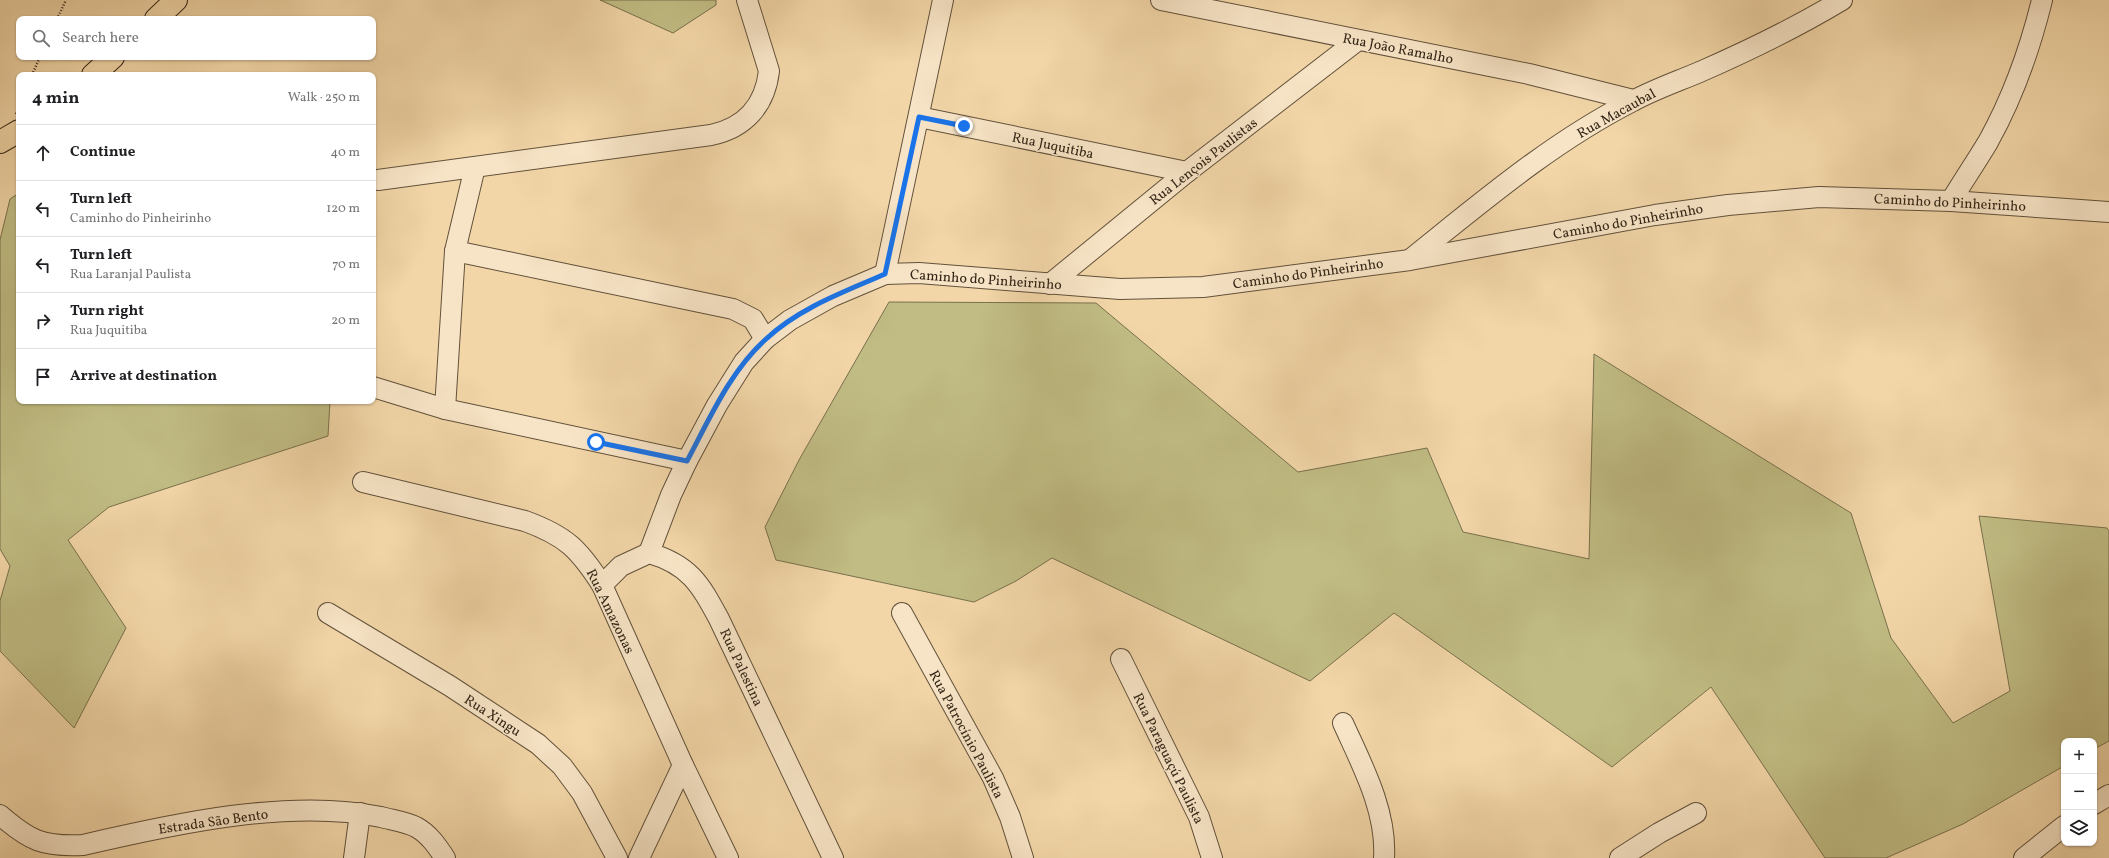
<!DOCTYPE html>
<meta charset="utf-8">
<style>
:root{--surface:#fff;--page:#f6f6f6;--text:#202124;--muted:#757577;--line:#e0e0e0}
body{margin:0;font-family:Vollkorn,serif;background:var(--page);color:var(--text)}
.controls{position:absolute;right:12px;bottom:12px;display:grid;overflow:hidden;border-radius:8px;box-shadow:0 1px 3px #0004}
.controls button{width:36px;height:36px;display:grid;place-items:center;padding:0;border:0;border-bottom:1px solid var(--line);background:var(--surface);color:var(--text);font:20px sans-serif}
.stop{position:absolute;width:12px;height:12px;margin:-9px;border:3px solid #1a73e8;border-radius:50%;background:#fff}
.stop.end{background:#1a73e8;border-color:#fff;box-shadow:0 1px 4px #0008}
.list{margin:0;padding:0;list-style:none}
h2{display:flex;justify-content:space-between;align-items:center;height:52px;margin:0;padding:0 16px;font-size:17px}
h2 small{font-size:13px;font-weight:400;color:var(--muted)}
.list li{display:grid;grid-template-columns:26px 1fr auto;gap:12px;align-items:center;box-sizing:border-box;height:56px;padding:0 16px;border-top:1px solid var(--line)}
.list b{display:block;font-size:15px;white-space:nowrap}
.list p{margin:0;font-size:13px;white-space:nowrap;color:var(--muted)}
.list em{font-size:13px;font-style:normal;color:var(--muted)}
.icon{flex:none;width:22px;height:22px;fill:none;stroke:currentColor;stroke-width:2;stroke-linecap:round;stroke-linejoin:round}
.map{position:relative;flex:none;width:2109px;height:858px;overflow:hidden}
.search{position:absolute;background:var(--surface);box-shadow:0 1px 3px #0004;left:16px;top:16px;width:360px;height:44px;display:flex;align-items:center;gap:10px;box-sizing:border-box;padding:0 14px;border-radius:8px;color:var(--muted);font-size:15px}
.panel{position:absolute;background:var(--surface);box-shadow:0 1px 3px #0004;left:16px;top:72px;width:360px;height:332px;border-radius:8px}
.map>svg:first-child{display:block}
</style>
<div class="map">
<svg width="2109" height="858" viewBox="0 0 2109 858">
<rect width="100%" height="100%" fill="#f2d6a7"/>
<filter id="stains"><feTurbulence type="fractalNoise" baseFrequency=".005" numOctaves="4"/><feColorMatrix values="0 0 0 0 .2 0 0 0 0 .09 0 0 0 0 .02 0 0 0 .5 -.17"/></filter>
<radialGradient id="worn" r=".72"><stop offset=".6" stop-color="#630" stop-opacity="0"/><stop offset="1" stop-color="#630" stop-opacity=".3"/></radialGradient>
<g fill="#c0bc83" stroke="#79704d">
<path d="M600,0H716V5L673,33Z"/>
<path d="M19,193V401H330L328,436L109,507L68,540L126,628L74,728L0,651V601L10,566L0,549V240L10,199Z"/>
<path d="M889,302L1096,303L1298,472L1427,448L1463,532L1589,559L1594,354L1851,513L1891,638L1953,723L2010,691L1979,516L2107,528L2109,531V741L2094,749V741H2064V766L1963,824L1886,858H1825L1711,687L1612,767L1394,613L1310,681L1052,558L1016,581L974,602L776,560L765,527L799,460Z"/>
</g>
<g fill="none" stroke-linecap="round" stroke-linejoin="round">
<defs>
<g id="minor">
<path d="M1161,0L1529,74L1633,100"/>
<path d="M919,117L1187,172"/>
<path d="M378,180L711,135C745,128 765,105 769,71L747,0"/>
<path d="M1951,201C1963,181 1976,162 1988,142C2013,97 2030,49 2042,0"/>
<path d="M455,251L733,309L753,319L765,339"/>
<path d="M1412,258C1482,202 1552,142 1633,101C1655,89 1679,81 1702,71C1750,50 1797,27 1842,0"/>
<path d="M885,274L943,0"/>
<path d="M1050,284L1187,172L1358,40"/>
<path d="M373,387L445,409L687,461"/>
<path d="M445,409L455,251L475,167"/>
<path d="M363,482L525,521C566,536 579,549 602,585L683,765L728,858"/>
<path d="M649,553L671,495L687,461L717,405L744,362L765,339L790,320L833,296L885,274L919,273L1120,289L1203,287L1410,260L1655,215L1728,205L1819,197L1951,201L2109,212"/>
<path d="M602,585L621,566L649,553C690,565 700,584 719,619L833,858"/>
<path d="M328,613L450,686L538,744L562,766L582,793L617,858"/>
<path d="M902,613L993,778L1010,817L1023,858"/>
<path d="M1121,659L1199,817L1212,858"/>
<path d="M1343,723C1362,765 1387,811 1384,858"/>
<path d="M2094,804L2109,795"/>
<path d="M0,815C30,841 43,847 83,845C173,824 290,798 381,817C392,820 406,822 416,827C429,834 437,846 445,858"/>
<path d="M354,858L360,813"/>
<path d="M639,858L683,765"/>
<path d="M1620,858L1659,833L1696,813"/>
<path d="M2024,858L2064,826"/>
</g>
<g id="major">
<path d="M156,19L176,0"/>
<path d="M93,75L113,57"/>
<path d="M0,142L19,131"/>
</g>
</defs>
<use href="#minor" stroke="#62513b" stroke-width="22"/>
<use href="#major" stroke="#322517" stroke-width="24"/>
<g stroke="#322517" stroke-width="2.5" stroke-dasharray="1 2" stroke-linecap="butt">
<path d="M57,19L66,0"/>
<path d="M32,75L40,57"/>
<path d="M16,114L19,107"/>
</g>
<use href="#minor" stroke="#f7e4c6" stroke-width="20"/>
<use href="#major" stroke="#f2d6a7" stroke-width="22"/>
</g>
<g fill="none" stroke-linecap="round" stroke-linejoin="round">
<path stroke="#1a73e8" stroke-width="5" d="M596,442L687,461C709,420 730,371 766,339C799,308 844,292 885,274L919,117L964,126"/>
</g>
<g text-anchor="middle" stroke-width="3" stroke-linejoin="round" paint-order="stroke">
<g font-size="14" fill="#322517" stroke="#f7e4c6">
<text transform="translate(1398 48) rotate(11)" y="5">Rua João Ramalho</text>
<text transform="translate(1616 113) rotate(-29)" y="5">Rua Macaubal</text>
<text transform="translate(1053 145) rotate(12)" y="5">Rua Juquitiba</text>
<text transform="translate(1203 161) rotate(-38)" y="5">Rua Lençois Paulistas</text>
<text transform="translate(1950 202) rotate(3)" y="5">Caminho do Pinheirinho</text>
<text transform="translate(1628 221) rotate(-10)" y="5">Caminho do Pinheirinho</text>
<text transform="translate(1308 273) rotate(-8)" y="5">Caminho do Pinheirinho</text>
<text transform="translate(986 279) rotate(4)" y="5">Caminho do Pinheirinho</text>
<text transform="translate(611 611) rotate(64)" y="5">Rua Amazonas</text>
<text transform="translate(742 667) rotate(65)" y="5">Rua Palestina</text>
<text transform="translate(493 715) rotate(33)" y="5">Rua Xingu</text>
<text transform="translate(967 734) rotate(62)" y="5">Rua Patrocínio Paulista</text>
<text transform="translate(1169 758) rotate(64)" y="5">Rua Paraguaçú Paulista</text>
<text transform="translate(213 821) rotate(-8)" y="5">Estrada São Bento</text>
</g>
</g>
<rect width="100%" height="100%" filter="url(#stains)"/>
<rect width="100%" height="100%" fill="url(#worn)"/>
</svg>
<div class="controls">
<button>+</button>
<button>−</button>
<button><svg class="icon" aria-label="layers" viewBox="0 0 24 24"><path d="M12 4l9 5-9 5-9-5zM3 14l9 5 9-5"/></svg></button>
</div>
<div class="stop" style="left:596px;top:442px"></div>
<div class="stop end" style="left:964px;top:126px"></div>
<div class="search"><svg class="icon" aria-label="search" viewBox="0 0 24 24"><circle cx="10" cy="10" r="6"/><path d="M15 15l6 6"/></svg>Search here</div>
<section class="panel">
<h2>4 min<small>Walk · 250 m</small></h2>
<ul class="list">
<li><svg class="icon" aria-label="ahead" viewBox="0 0 24 24"><path d="M12 20V5M6 11l6-6 6 6"/></svg><div><b>Continue</b></div><em>40 m</em></li>
<li><svg class="icon" aria-label="left" viewBox="0 0 24 24"><path d="M17 20v-9H6M10 6l-5 5 5 5"/></svg><div><b>Turn left</b><p>Caminho do Pinheirinho</p></div><em>120 m</em></li>
<li><svg class="icon" aria-label="left" viewBox="0 0 24 24"><path d="M17 20v-9H6M10 6l-5 5 5 5"/></svg><div><b>Turn left</b><p>Rua Laranjal Paulista</p></div><em>70 m</em></li>
<li><svg class="icon" aria-label="right" viewBox="0 0 24 24"><path d="M7 20v-9h11M14 6l5 5-5 5"/></svg><div><b>Turn right</b><p>Rua Juquitiba</p></div><em>20 m</em></li>
<li><svg class="icon" aria-label="arrive" viewBox="0 0 24 24"><path d="M6 21V4h12l-3 4 3 4H6"/></svg><div><b>Arrive at destination</b></div></li>
</ul>
</section>
</div>
